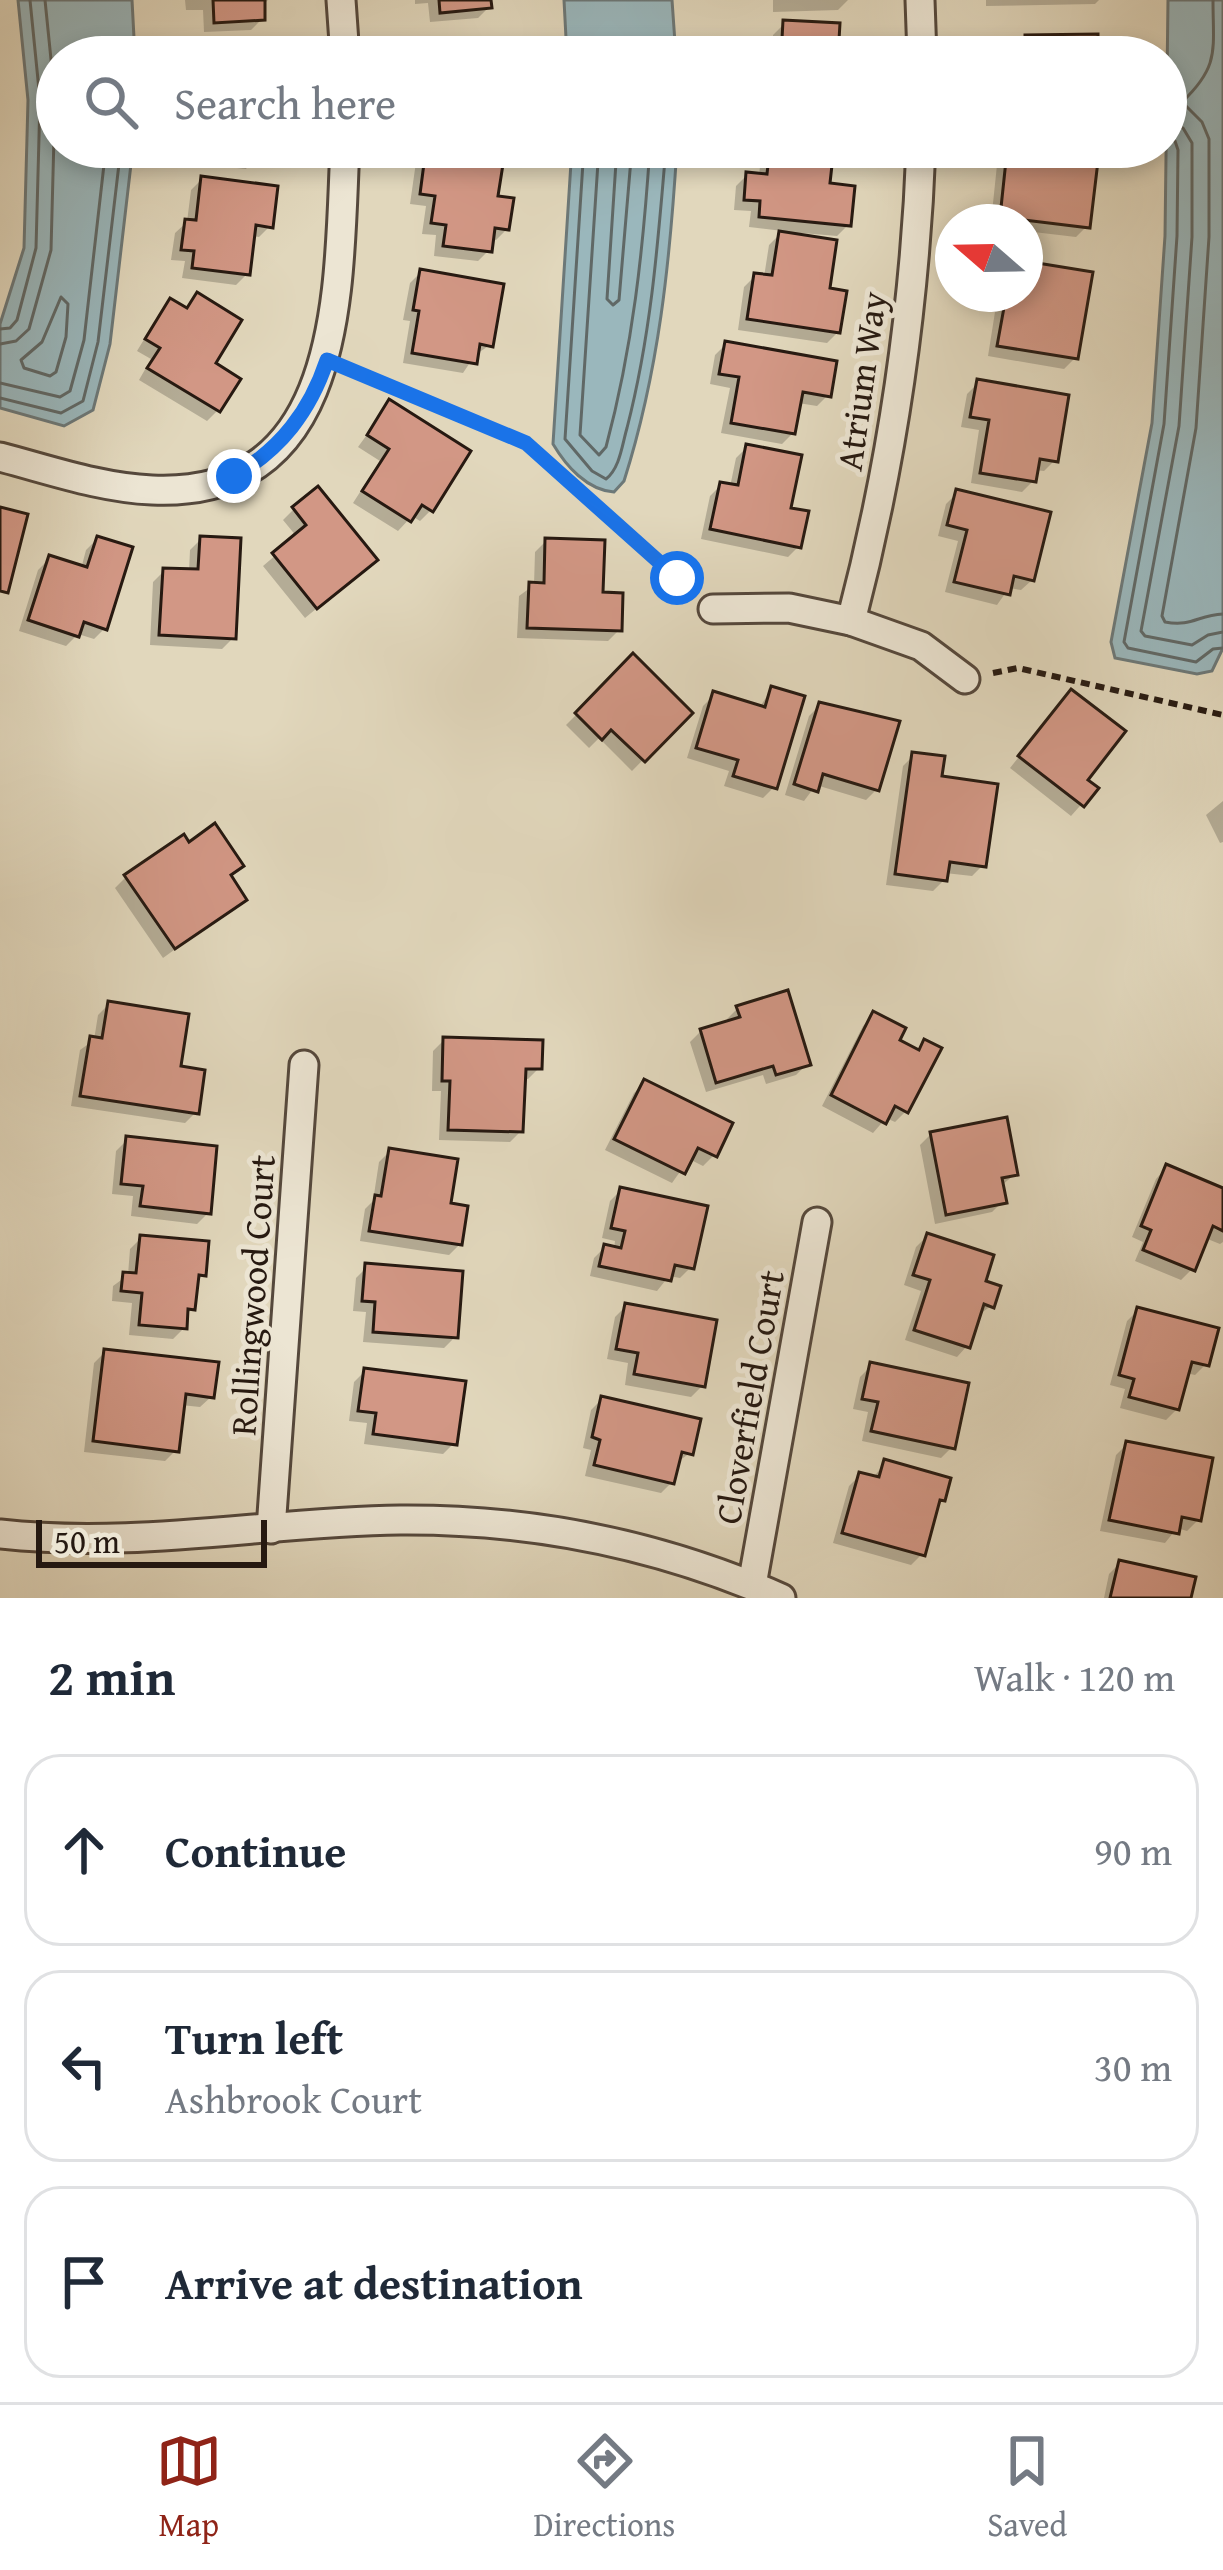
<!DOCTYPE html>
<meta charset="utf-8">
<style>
:root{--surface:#fff;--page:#f2f2f3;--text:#1f2937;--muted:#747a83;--line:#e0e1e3;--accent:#8f2418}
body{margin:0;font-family:"Gentium Book Plus",serif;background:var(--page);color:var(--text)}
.compass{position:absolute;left:935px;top:204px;width:108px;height:108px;border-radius:50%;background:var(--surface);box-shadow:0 6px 18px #0003;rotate:290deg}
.scale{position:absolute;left:36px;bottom:30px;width:231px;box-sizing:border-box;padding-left:12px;border:6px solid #261911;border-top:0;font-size:33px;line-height:42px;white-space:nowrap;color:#261911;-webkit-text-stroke:9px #ece5d3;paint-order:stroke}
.stop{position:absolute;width:36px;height:36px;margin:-27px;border:9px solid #1a73e8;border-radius:50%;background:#fff}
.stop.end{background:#1a73e8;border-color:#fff;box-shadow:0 3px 12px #0008}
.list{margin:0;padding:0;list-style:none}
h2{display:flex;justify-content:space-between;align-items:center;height:156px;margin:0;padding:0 48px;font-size:51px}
h2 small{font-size:39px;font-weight:400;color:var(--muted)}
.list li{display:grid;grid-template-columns:78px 1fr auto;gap:36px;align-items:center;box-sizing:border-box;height:192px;margin:0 24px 24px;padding:0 24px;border:3px solid var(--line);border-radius:36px}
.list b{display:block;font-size:45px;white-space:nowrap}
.list p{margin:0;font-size:39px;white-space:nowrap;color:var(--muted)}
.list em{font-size:39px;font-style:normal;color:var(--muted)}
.icon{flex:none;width:66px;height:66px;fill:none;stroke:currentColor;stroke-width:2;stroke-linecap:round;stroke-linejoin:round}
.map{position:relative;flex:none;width:1223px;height:1598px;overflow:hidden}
.search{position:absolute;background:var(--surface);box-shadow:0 6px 18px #0003;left:36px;right:36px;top:36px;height:132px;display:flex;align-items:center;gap:30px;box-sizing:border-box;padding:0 42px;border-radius:66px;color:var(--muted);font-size:45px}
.sheet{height:804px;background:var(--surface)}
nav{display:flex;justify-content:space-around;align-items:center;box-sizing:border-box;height:168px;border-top:3px solid var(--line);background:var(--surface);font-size:33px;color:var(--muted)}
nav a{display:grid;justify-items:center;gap:6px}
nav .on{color:var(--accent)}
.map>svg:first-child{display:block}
</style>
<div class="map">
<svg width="1223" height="1598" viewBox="0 0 1223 1598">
<rect width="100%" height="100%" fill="#e1d7bc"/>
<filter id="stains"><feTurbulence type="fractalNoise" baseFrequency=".00167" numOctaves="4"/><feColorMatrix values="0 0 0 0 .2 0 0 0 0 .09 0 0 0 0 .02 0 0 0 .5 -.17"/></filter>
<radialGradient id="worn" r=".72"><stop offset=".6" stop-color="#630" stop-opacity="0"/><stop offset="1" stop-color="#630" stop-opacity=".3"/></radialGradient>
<g fill="#9ab7bc" stroke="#6c7878" stroke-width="3">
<path d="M18,0H132L135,57H57V147H133L110,344L93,410L64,426L0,408V324L24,248L28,100Z"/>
<path d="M564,0H672L676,57H567Z"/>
<path d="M1168,0H1223V648L1212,671L1197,674L1115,658L1111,642L1152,423L1165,236Z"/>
<path d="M572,147H677C670,261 659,371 624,481L614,492C587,490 566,466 553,444Z"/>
</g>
<g fill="#0003">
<path d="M185,0H268L262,6V19L251,30L204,32L203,10H186Z"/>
<path d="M415,0H488L489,7L478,18L430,22L428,3L415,4Z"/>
<path d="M773,0H848L838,10L773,12Z"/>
<path d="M986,0H1099L1095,4L986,6Z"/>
<path d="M784,24L835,57H755L766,41H773V35Z"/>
<path d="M1026,38L1095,57H1015V49Z"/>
<path d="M421,41L490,57H410Z"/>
<path d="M184,147H261L246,169L182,162Z"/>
<path d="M762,147H831L827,186L848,225L837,236L802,233V238L826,291L838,332L827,343L738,330L744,287L755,276L764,277L769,245L783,231L749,227L751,211L734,210L736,186L747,175L759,176Z"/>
<path d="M427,151L495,199L507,229L496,240L491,239L489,250L478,261L434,256L436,235L422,234L426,206L410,204L416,162Z"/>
<path d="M1008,154L1087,226L1076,237L1025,231V222H991L997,165Z"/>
<path d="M202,179L270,226L259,237L252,236L247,274L236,285L182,278L185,261L171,260L175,233L187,222L191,190Z"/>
<path d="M1025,264L1075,358L1064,369L988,356L995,312L975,308L977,294H1025Z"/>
<path d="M421,272L490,345L475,355L463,373L403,363L410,321L403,320L410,283Z"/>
<path d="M198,296L218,410L207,421L139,380L151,359L137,351L160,313L170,302L185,310Z"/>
<path d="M726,344L828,395L817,406L798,403L793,433L782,444L721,433L730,388L710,384L715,355Z"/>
<path d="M978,383L1055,460L1044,471L1035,470L1033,481L1022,492L971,483L979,430L961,427L967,394Z"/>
<path d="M390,403L431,510L420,521L412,516L398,531L353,503L380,461L358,447Z"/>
<path d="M747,447L788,510L799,546L788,557L701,539L710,496L721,485L730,487L736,458Z"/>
<path d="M957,493L1032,580L1021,590L1009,588L997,605L945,592L958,541L938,536L946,504Z"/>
<path d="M294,509L363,570L305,618L263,566L297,537L283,520Z"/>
<path d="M97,539L105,628L94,639L78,634L66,646L19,631L38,570L49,559L81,569L86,550Z"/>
<path d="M201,539L233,638L222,649L150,645L153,582L164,571L189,572L190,550Z"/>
<path d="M546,541L599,595L619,630L608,641L517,638L519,596L534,585L535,552Z"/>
<path d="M633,658L689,713L632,771L599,738L589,748L566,725Z"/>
<path d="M772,689L774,787L763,798L724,786L729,771L687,758L703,706L714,695L759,708Z"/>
<path d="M1061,704L1084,780L1095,789L1071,816L1010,768Z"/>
<path d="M820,705L877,789L866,800L816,785L804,801L785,795L809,716Z"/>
<path d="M914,755L938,779L983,865L972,876L945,873L944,880L933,891L886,885L903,766Z"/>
<path d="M1223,801V842L1220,843L1206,815Z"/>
<path d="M126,877H228L243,900L163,958L115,888Z"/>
<path d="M109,1004L177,1068L196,1112L185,1123L71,1106L80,1050L94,1040L98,1015Z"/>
<path d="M738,1008L807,1064L796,1075L766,1084L763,1075L706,1092L690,1042L701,1031L728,1023L727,1019Z"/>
<path d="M874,1015L896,1042L916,1052L925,1043L906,1111L895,1122L886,1118L873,1133L822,1106L863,1026Z"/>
<path d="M444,1040L539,1068L528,1079H523L521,1131L510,1142L439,1140L441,1091H432L433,1051Z"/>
<path d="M645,1082L714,1155L703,1166L689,1159L672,1183L605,1150L634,1093Z"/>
<path d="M931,1134L1015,1174L1001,1186L1003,1201L992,1212L935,1224L920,1145Z"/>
<path d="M127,1140L208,1213L197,1224L131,1216L133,1196L112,1194L116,1151Z"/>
<path d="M390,1151L460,1244L449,1255L360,1241L365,1209L373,1201L379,1162Z"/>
<path d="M1166,1168L1223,1191V1242L1220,1244L1205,1238L1192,1269L1181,1280L1135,1261L1143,1242L1132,1237L1156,1179Z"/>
<path d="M621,1190L691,1267L680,1278L669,1276L657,1291L590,1276L594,1258L605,1247L614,1249L615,1241L602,1238L610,1201Z"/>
<path d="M927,1236L982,1283L991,1306L977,1316L967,1346L957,1357L905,1340L921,1291L904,1285L916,1247Z"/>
<path d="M141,1238L203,1275L195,1283L192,1309L185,1316L184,1328L173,1339L129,1335L132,1303L112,1301L113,1286L128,1275L130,1249Z"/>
<path d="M367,1267L455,1337L444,1348L363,1342L366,1312L353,1311L356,1278Z"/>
<path d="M626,1306L702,1386L691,1397L625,1385L628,1363L607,1359L615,1317Z"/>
<path d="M1138,1310L1206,1364L1195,1375L1186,1373L1177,1409L1166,1420L1120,1408L1125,1389L1110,1385L1127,1321Z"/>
<path d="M105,1352L212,1396L200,1407L181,1405L176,1450L165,1461L84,1452L94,1363Z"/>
<path d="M871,1366L952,1447L941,1458L862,1441L868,1412L853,1409L860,1377Z"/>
<path d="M365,1371L454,1443L443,1454L364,1444L367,1423L349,1421L354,1382Z"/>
<path d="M602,1399L690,1453L676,1463L672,1482L661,1493L585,1476L591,1450L583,1448L591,1410Z"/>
<path d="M1127,1444L1198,1520L1187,1531L1177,1528L1165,1543L1100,1531L1116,1455Z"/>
<path d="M885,1463L942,1499L935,1506L922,1554L911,1565L833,1543L849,1486L860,1475L872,1479Z"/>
<path d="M1120,1563L1188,1598H1104L1109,1574Z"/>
</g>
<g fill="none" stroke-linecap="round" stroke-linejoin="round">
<g stroke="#606866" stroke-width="3">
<path d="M1213,0C1213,50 1220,66 1182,102L1202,122L1209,139V237L1196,428L1162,616L1165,622C1192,627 1198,615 1223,614"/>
<path d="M1166,120L1183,128L1192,143V237L1179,426L1141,631L1145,636L1192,645L1208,635L1223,632"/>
<path d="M1166,135L1175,141L1178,150L1177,236L1164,424L1124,642L1128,648L1196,662L1213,649L1223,648"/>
<path d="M584,147L565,439L592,471L606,479C620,468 622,445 627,428C651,335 658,243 666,147"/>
<path d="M599,147L580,435L599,455L606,447C633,346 643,251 650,147"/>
<path d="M617,147L607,299L613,305L619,300L632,147"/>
<path d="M61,297L68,304L66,337L56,372L50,376L24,368L21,360L42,342Z"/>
<path d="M0,329L10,328L17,320L36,248L40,100L30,0"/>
<path d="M0,344L16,341L29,329L51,250L55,99L45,0"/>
<path d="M0,383L60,397L70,391L84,340L106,147"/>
<path d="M0,398L61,413L83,401L98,342L121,147"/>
</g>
</g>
<g fill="#d29785" stroke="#261911" stroke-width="3">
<path d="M213,0H265V20L214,23Z"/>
<path d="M439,0H491L492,8L440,13Z"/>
<path d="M783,20L840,23L838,57H764L765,38L782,39Z"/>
<path d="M1098,34V57H1025V35Z"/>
<path d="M420,38L494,39L493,57H419Z"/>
<path d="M192,147H261L260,159L192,152Z"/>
<path d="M770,147H834L830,183L855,186L851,226L759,217L760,201L744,200L746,172L767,174Z"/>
<path d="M426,148L504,158L498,196L514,198L509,230L495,228L492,252L443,246L446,225L431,223L435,196L420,194Z"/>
<path d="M1007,151L1098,161L1090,228L1000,217Z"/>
<path d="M201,176L278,186L273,228L256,225L250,275L192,268L194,251L181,250L185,219L196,220Z"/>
<path d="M779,231L837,240L830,288L847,291L840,333L747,319L754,273L772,275Z"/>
<path d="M1025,261L1093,272L1078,359L997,346L1005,302L984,298L985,294H1025Z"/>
<path d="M420,269L504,284L493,347L480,344L477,364L412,353L419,311L413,310Z"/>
<path d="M197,292L242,320L216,363L241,379L220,412L147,368L160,348L145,339L170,298L187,308Z"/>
<path d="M725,341L837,361L831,397L803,392L795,434L731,423L739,377L719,374Z"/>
<path d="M977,379L1069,395L1058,462L1040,459L1036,482L980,473L989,420L970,417Z"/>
<path d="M389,399L471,451L433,512L422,505L411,522L362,491L389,449L367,435Z"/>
<path d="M746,444L802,455L791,508L809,511L801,548L710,529L720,482L738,485Z"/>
<path d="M318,486L378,560L317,609L272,553L306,525L292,507Z"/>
<path d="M956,489L1051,512L1034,581L1014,576L1010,595L954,582L967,530L947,525Z"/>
<path d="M0,507L28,514L8,593L0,591Z"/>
<path d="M97,536L133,547L107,630L84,622L79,637L28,620L49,555L87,567Z"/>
<path d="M200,536L241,538L236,639L159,635L163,568L198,569Z"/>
<path d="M545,538L605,540L603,592L623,593L622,631L527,628L529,582L544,583Z"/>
<path d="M633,653L693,713L645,762L611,730L602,740L575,713Z"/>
<path d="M771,686L805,696L777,789L733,776L738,760L696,748L713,691L765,707Z"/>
<path d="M1071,689L1126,731L1088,780L1099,788L1084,807L1018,756Z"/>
<path d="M819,702L900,721L879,791L823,774L818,792L794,784Z"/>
<path d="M912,752L945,756L942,776L998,784L986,867L950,862L947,881L895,874Z"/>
<path d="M215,823L244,866L231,875L247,900L175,949L124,875L184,834L189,842Z"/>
<path d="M788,990L811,1065L776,1075L773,1066L716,1083L700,1029L740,1017L736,1006Z"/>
<path d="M108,1001L189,1014L181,1066L205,1070L199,1114L80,1096L90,1036L102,1038Z"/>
<path d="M873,1011L906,1028L900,1040L919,1050L924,1039L942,1048L908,1113L895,1106L886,1124L831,1095Z"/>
<path d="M443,1037L543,1040L542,1069H526L523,1132L448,1130L450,1081H442Z"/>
<path d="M644,1079L733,1123L717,1157L698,1148L685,1174L614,1139Z"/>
<path d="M1007,1117L1018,1175L1002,1178L1007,1203L946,1215L930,1132Z"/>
<path d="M126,1136L217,1146L211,1214L140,1206L143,1186L121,1184Z"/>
<path d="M389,1148L458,1159L451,1203L468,1206L462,1245L369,1231L375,1195L381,1196Z"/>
<path d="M1166,1164L1223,1188V1231L1213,1226L1195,1271L1143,1250L1151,1230L1141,1226Z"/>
<path d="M620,1187L708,1206L694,1269L675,1265L671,1281L599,1266L604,1244L621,1248L625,1231L611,1228Z"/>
<path d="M927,1233L994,1255L986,1281L1001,1286L994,1308L984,1304L970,1348L914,1330L930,1280L913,1275Z"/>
<path d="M140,1235L209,1241L206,1276L199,1275L195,1310L188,1309L187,1329L139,1325L142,1293L121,1291L123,1272L136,1273Z"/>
<path d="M365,1263L463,1271L458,1338L373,1332L375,1302L362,1301Z"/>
<path d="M625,1303L717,1320L705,1387L634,1374L638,1353L616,1349Z"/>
<path d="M1137,1307L1219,1328L1209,1366L1192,1362L1179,1410L1129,1397L1134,1379L1119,1375Z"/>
<path d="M104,1349L219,1362L214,1398L186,1394L179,1452L93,1441Z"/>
<path d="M870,1362L969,1383L955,1449L871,1431L878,1402L862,1399Z"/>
<path d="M364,1368L466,1381L457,1445L373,1434L376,1413L358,1411Z"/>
<path d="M601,1396L701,1419L693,1455L682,1452L674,1484L594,1465L600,1440L592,1437Z"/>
<path d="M1126,1441L1213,1458L1201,1521L1182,1517L1179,1534L1109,1520Z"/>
<path d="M884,1459L951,1478L945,1501L940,1500L925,1556L842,1533L859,1472L879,1477Z"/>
<path d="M1119,1560L1196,1577L1191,1598H1110Z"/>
</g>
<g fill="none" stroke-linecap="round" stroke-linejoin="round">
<defs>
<g id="street">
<path d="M341,0L345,57"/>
<path d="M920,0L922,57"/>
<path d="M0,457C50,470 101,488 152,490C348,499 338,282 345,147"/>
<path d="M713,609L789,608L851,621C892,465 915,308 921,147"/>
<path d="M851,621L921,646L965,679"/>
<path d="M271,1529L304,1065"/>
<path d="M0,1534C135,1549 266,1522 400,1520C531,1519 661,1545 781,1598"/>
<path d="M752,1585L817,1222"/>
</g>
</defs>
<use href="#street" stroke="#55483c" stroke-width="33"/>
<g stroke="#261911" stroke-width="6" stroke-dasharray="9 6" stroke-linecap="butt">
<path d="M345,368L527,443L693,591"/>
<path d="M993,673L1018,668L1223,715"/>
</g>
<use href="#street" stroke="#ece5d3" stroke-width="27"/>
</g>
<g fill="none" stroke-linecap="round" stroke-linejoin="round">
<path stroke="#1a73e8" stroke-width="15" d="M234,476C281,449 310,411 327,360L526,443L677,578"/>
</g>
<g text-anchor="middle" stroke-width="10" stroke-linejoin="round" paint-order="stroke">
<g font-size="36" fill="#261911" stroke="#ece5d3">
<text transform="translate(861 381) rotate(-82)" y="13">Atrium Way</text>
<text transform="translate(252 1295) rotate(-86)" y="13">Rollingwood Court</text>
<text transform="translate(749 1397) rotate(-80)" y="13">Cloverfield Court</text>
</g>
</g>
<rect width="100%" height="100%" filter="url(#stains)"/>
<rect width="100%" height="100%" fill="url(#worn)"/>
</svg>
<svg class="compass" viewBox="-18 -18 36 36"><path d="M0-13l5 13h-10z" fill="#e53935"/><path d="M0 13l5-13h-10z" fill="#747a83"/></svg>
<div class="scale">50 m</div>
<div class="stop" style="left:677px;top:578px"></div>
<div class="stop end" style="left:234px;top:476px"></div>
<div class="search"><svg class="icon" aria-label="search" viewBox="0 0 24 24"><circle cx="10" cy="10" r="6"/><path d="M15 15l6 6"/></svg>Search here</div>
</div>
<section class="sheet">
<h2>2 min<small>Walk · 120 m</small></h2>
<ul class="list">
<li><svg class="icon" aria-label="ahead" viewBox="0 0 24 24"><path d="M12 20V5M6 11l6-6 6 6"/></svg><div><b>Continue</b></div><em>90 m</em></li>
<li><svg class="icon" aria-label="left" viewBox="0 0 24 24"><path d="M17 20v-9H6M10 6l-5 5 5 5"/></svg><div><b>Turn left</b><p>Ashbrook Court</p></div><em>30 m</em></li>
<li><svg class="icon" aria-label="arrive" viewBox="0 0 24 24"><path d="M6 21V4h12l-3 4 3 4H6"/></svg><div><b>Arrive at destination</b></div></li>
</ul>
</section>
<nav>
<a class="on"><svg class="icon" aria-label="map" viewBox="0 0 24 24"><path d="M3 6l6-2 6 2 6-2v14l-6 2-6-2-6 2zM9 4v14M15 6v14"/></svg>Map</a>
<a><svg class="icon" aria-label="directions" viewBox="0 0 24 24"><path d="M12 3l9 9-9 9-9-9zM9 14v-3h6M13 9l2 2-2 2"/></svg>Directions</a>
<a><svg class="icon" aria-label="saved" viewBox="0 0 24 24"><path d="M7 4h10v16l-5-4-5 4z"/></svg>Saved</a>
</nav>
